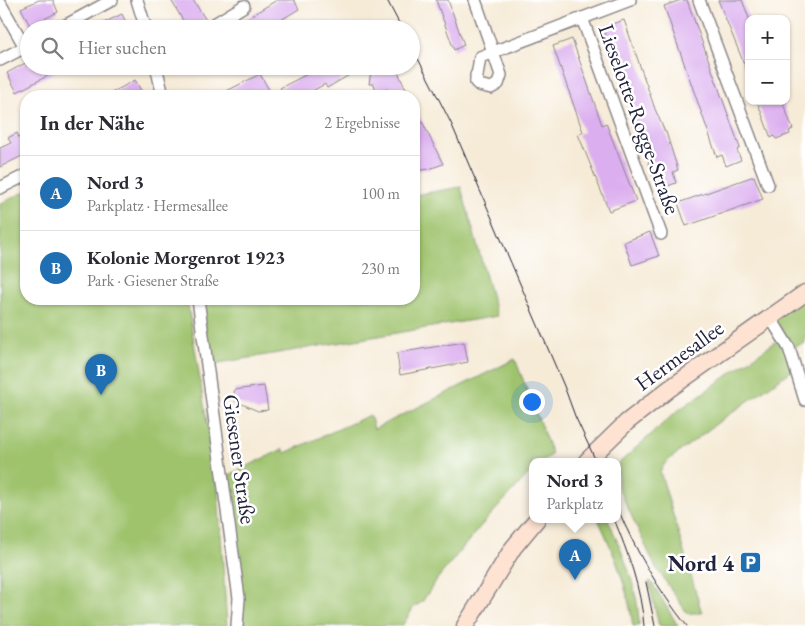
<!DOCTYPE html>
<html lang="de">
<meta charset="utf-8">
<style>
:root{--surface:#fff;--page:#f7f7f7;--text:#2b2b33;--muted:#7c7c81;--line:#e1e1e2;--accent:#1f6fb2}
body{margin:0;font-family:"EB Garamond",serif;background:var(--page);color:var(--text)}
.controls{position:absolute;right:15px;top:15px;display:grid;overflow:hidden;border-radius:10px;box-shadow:0 1px 4px #0004}
.controls button{width:45px;height:45px;display:grid;place-items:center;padding:0;border:0;border-bottom:1px solid var(--line);background:var(--surface);color:var(--text);font:25px sans-serif}
.you{position:absolute;left:531px;top:401px;width:18px;height:18px;margin:-12px;border:4px solid #fff;border-radius:50%;background:#1a73e8;box-shadow:0 0 0 8px #1a73e833}
.badge{display:grid;place-items:center;width:32px;height:32px;border-radius:50%;background:var(--accent);color:#fff;font-size:16px;font-weight:700}
.pin{position:absolute;translate:-50% -41px;filter:drop-shadow(0 1px 2px #0008)}
.pin::after{content:'';position:absolute;top:26px;width:18px;height:15px;background:inherit;clip-path:polygon(0 0,100% 0,50% 100%)}
.popup{position:absolute;left:529px;top:458px;width:92px;height:65px;box-sizing:border-box;display:grid;place-content:center;border-radius:10px;background:var(--surface);filter:drop-shadow(0 1px 4px #0005);font-size:16px;white-space:nowrap;color:var(--muted)}
.popup b{font-size:19px;color:var(--text)}
.popup::after{content:'';position:absolute;left:50%;top:100%;margin-left:-10px;border:10px solid transparent;border-top-color:var(--surface)}
.list{margin:0;padding:0;list-style:none}
h2{display:flex;justify-content:space-between;align-items:center;height:65px;margin:0;padding:0 20px;font-size:21px}
h2 small{font-size:16px;font-weight:400;color:var(--muted)}
.list li{display:grid;grid-template-columns:32px 1fr auto;gap:15px;align-items:center;box-sizing:border-box;height:75px;padding:0 20px;border-top:1px solid var(--line)}
.list b{display:block;font-size:19px;white-space:nowrap}
.list p{margin:0;font-size:16px;white-space:nowrap;color:var(--muted)}
.list em{font-size:16px;font-style:normal;color:var(--muted)}
.icon{flex:none;width:28px;height:28px;fill:none;stroke:currentColor;stroke-width:2;stroke-linecap:round;stroke-linejoin:round}
.map{position:relative;flex:none;width:805px;height:626px;overflow:hidden}
.search{position:absolute;background:var(--surface);box-shadow:0 1px 4px #0004;left:20px;top:20px;width:400px;height:55px;display:flex;align-items:center;gap:12px;box-sizing:border-box;padding:0 18px;border-radius:28px;color:var(--muted);font-size:19px}
.panel{position:absolute;background:var(--surface);box-shadow:0 1px 4px #0004;left:20px;top:90px;width:400px;height:215px;border-radius:20px}
.map>svg:first-child{display:block}
</style>
<div class="map">
<svg width="805" height="626" viewBox="0 0 805 626">
<rect width="100%" height="100%" fill="#fff"/>
<filter id="ink" filterUnits="userSpaceOnUse"><feTurbulence type="fractalNoise" baseFrequency=".02" numOctaves="2"/><feDisplacementMap in="SourceGraphic" scale="10" xChannelSelector="R" yChannelSelector="G"/><feConvolveMatrix kernelMatrix="1 2 1 2 8 2 1 2 1" color-interpolation-filters="sRGB"/></filter>
<filter id="wash" filterUnits="userSpaceOnUse"><feTurbulence type="fractalNoise" baseFrequency=".0096" numOctaves="4" result="noise"/><feDisplacementMap in="SourceGraphic" scale="20" xChannelSelector="R" yChannelSelector="G"/><feGaussianBlur stdDeviation="1.12" result="paint"/><feColorMatrix in="noise" values="0 0 0 0 0 0 0 0 0 0 0 0 0 0 0 0 0 1.4 0 .05"/><feComposite in="paint" operator="in"/></filter>
<g filter="url(#wash)">
<rect width="100%" height="100%" fill="#f6ebd7"/>
<g fill="#9fc36d" stroke="#607254">
<path d="M461,187L497,316L207,365L198,299H414V195Z"/>
<path d="M26,191V299H187L218,491L227,626H0V204Z"/>
<path d="M805,293V343L789,348L795,368L716,424L666,462L660,471L702,613H687L655,566L618,487V464L676,412L782,337L770,317Z"/>
<path d="M515,359L552,454L543,461H532V470L479,528L438,578L422,602L414,607L402,626H237L223,478L283,449L285,453L370,415L374,429Z"/>
<path d="M598,519H608C622,553 639,588 639,626H633C628,588 614,553 598,519Z"/>
<path d="M651,581L678,626H659L649,582Z"/>
</g>
<g id="blocks">
<g fill="#dbafef">
<path d="M39,0H53L58,12L30,26L21,8Z"/>
<path d="M171,0H193L206,20L200,25L199,29H188Z"/>
<path d="M277,0H294L299,9L266,29H229Z"/>
<path d="M436,0H448L464,45L454,50Z"/>
<path d="M681,0H687L740,148L737,150L741,160L726,166L722,155L717,157L664,6Z"/>
<path d="M718,0H742L749,18V76Z"/>
<path d="M122,14L129,29H91Z"/>
<path d="M624,20L655,109L665,132H666L678,170L673,172L676,183L662,188L658,177L654,179L647,157L645,158L633,117L634,116L603,27Z"/>
<path d="M572,39L602,125L606,123L636,201L609,211L578,134L583,132L553,46Z"/>
<path d="M29,61V66H66L17,92L7,73Z"/>
<path d="M323,66H347L351,74L327,88L325,84L303,96H285L280,88Z"/>
<path d="M373,66H395L409,96H391L387,89L377,94L374,84H369L371,71Z"/>
<path d="M260,74L269,90L257,96H217Z"/>
<path d="M135,80L144,96H106Z"/>
<path d="M757,101H782L793,129L789,131L790,134L776,139L774,136L771,138Z"/>
<path d="M414,105L443,164L429,169L414,171Z"/>
<path d="M17,133L26,154L0,167V148L11,143L8,138Z"/>
<path d="M754,176L763,199L686,226L678,203Z"/>
<path d="M650,232L659,256L632,265L624,242Z"/>
<path d="M464,342L468,362L400,375L397,353Z"/>
<path d="M264,386L268,410L258,411L235,401L234,390Z"/>
</g>
</g>
</g>
<g filter="url(#ink)">
<use href="#blocks" fill-opacity="0" stroke="#8c8689" stroke-width="1"/>
<g fill="none" stroke-linecap="round" stroke-linejoin="round">
<defs>
<g id="street">
<path d="M137,0L146,29"/>
<path d="M475,0L501,75L498,84L491,88L479,85L476,82V75"/>
<path d="M699,0L768,185"/>
<path d="M0,3L25,47"/>
<path d="M582,18L661,234"/>
<path d="M59,29L112,0"/>
<path d="M206,29L244,6"/>
<path d="M0,60L29,45"/>
<path d="M156,66L163,96"/>
<path d="M476,82L480,57L630,0"/>
<path d="M0,188L26,175"/>
<path d="M198,299L239,598L237,626"/>
<path d="M770,317L789,348L805,400"/>
</g>
<g id="secondary">
<path d="M587,461L627,422L669,389L805,293"/>
<path d="M465,626L513,548L537,519"/>
</g>
</defs>
<use href="#street" stroke="#8c8689" stroke-width="14"/>
<use href="#secondary" stroke="#8c8689" stroke-width="19"/>
<use href="#street" stroke="#fff" stroke-width="11"/>
<use href="#secondary" stroke="#fee3d2" stroke-width="16"/>
<g stroke="#22223b" stroke-width="1">
<path d="M387,0L402,29"/>
<path d="M411,45L451,123L564,386L575,416L596,461"/>
<path d="M618,509C635,550 659,591 687,626"/>
<path d="M614,519C628,553 641,588 644,626"/>
<path d="M646,582L655,626"/>
</g>
</g>
</g>
<defs>
<symbol id="parking-square" viewBox="-11 -11 22 22"><rect x="-9" y="-9" width="18" height="18" rx="4" fill="#1f6fb2" stroke="#fff"/><path d="M-3.5-5.5H1a3.5 3.5 0 0 1 0 7H-1V5.5H-3.5ZM-1-3.4V-.6H.8a1.4 1.4 0 0 0 0-2.8Z" fill="#fff"/></symbol>
</defs>
<g fill-rule="evenodd">
<use href="#parking-square" x="738" y="550" width="25" height="25"/>
</g>
<g text-anchor="middle" stroke-width="5" stroke-linejoin="round" paint-order="stroke">
<g font-size="22" fill="#22223b" stroke="#fff">
<text transform="translate(640 119) rotate(70)" y="8">Lieselotte-Rogge-Straße</text>
<text transform="translate(679 355) rotate(-36)" y="8">Hermesallee</text>
<text transform="translate(240 459) rotate(82)" y="8">Giesener Straße</text>
</g>
<g font-size="22" font-weight="bold" fill="#22223b" stroke="#fff" text-anchor="end">
<text x="734" y="571">Nord 4</text>
</g>
</g>
</svg>
<div class="controls">
<button>+</button>
<button>−</button>
</div>
<div class="you"></div>
<div class="pin badge" style="left:575px;top:580px">A</div>
<div class="popup"><b>Nord 3</b>Parkplatz</div>
<div class="pin badge" style="left:101px;top:395px">B</div>
<div class="search"><svg class="icon" aria-label="search" viewBox="0 0 24 24"><circle cx="10" cy="10" r="6"/><path d="M15 15l6 6"/></svg>Hier suchen</div>
<section class="panel">
<h2>In der Nähe<small>2 Ergebnisse</small></h2>
<ul class="list">
<li><span class="badge">A</span><div><b>Nord 3</b><p>Parkplatz · Hermesallee</p></div><em>100 m</em></li>
<li><span class="badge">B</span><div><b>Kolonie Morgenrot 1923</b><p>Park · Giesener Straße</p></div><em>230 m</em></li>
</ul>
</section>
</div>
